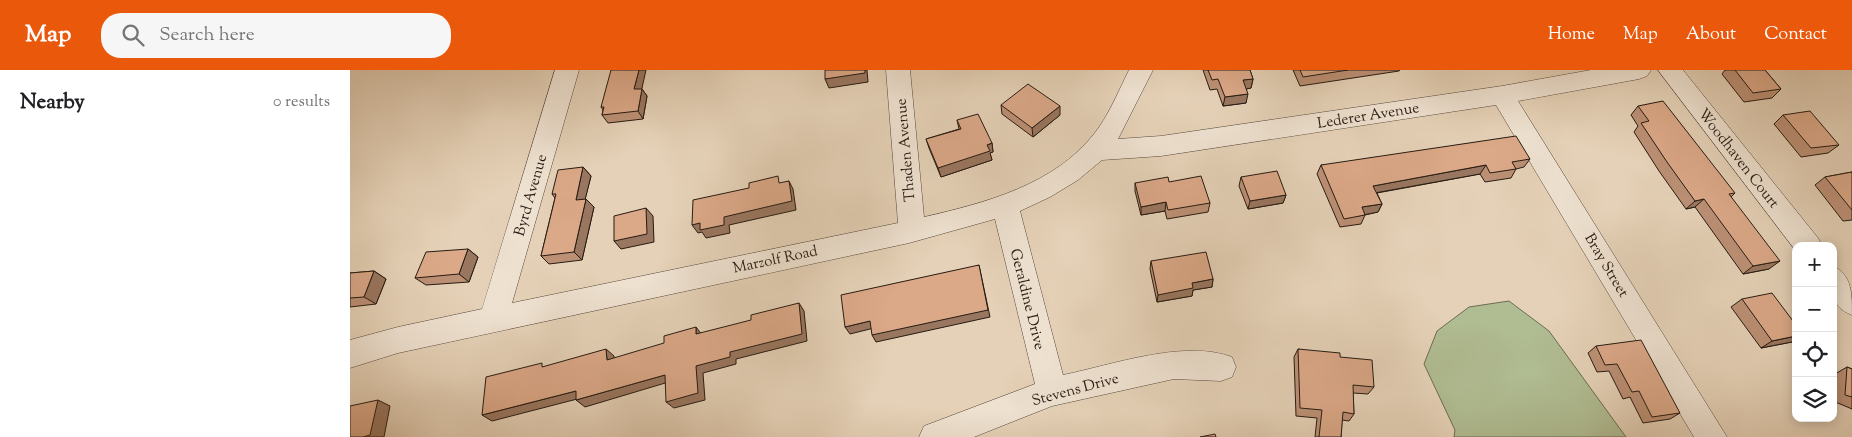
<!DOCTYPE html>
<meta charset="utf-8">
<style>
:root{--surface:#fff;--page:#f6f6f6;--text:#202124;--muted:#757577;--line:#e0e0e0;--accent:#ea580c}
body{margin:0;font-family:"Sorts Mill Goudy",serif;background:var(--page);color:var(--text)}
.controls{position:absolute;right:15px;bottom:15px;display:grid;overflow:hidden;border-radius:10px;box-shadow:0 2px 12px #0003}
.controls button{width:45px;height:45px;display:grid;place-items:center;padding:0;border:0;border-bottom:1px solid var(--line);background:var(--surface);color:var(--text);font:25px sans-serif}
.list{margin:0;padding:0;list-style:none}
h2{display:flex;justify-content:space-between;align-items:center;height:65px;margin:0;padding:0 20px;font-size:21px}
h2 small{font-size:16px;font-weight:400;color:var(--muted)}
.icon{flex:none;width:28px;height:28px;fill:none;stroke:currentColor;stroke-width:2;stroke-linecap:round;stroke-linejoin:round}
.map{position:relative;flex:none;width:1502px;height:367px;overflow:hidden}
header{display:flex;align-items:center;gap:30px;box-sizing:border-box;height:70px;padding:0 25px;background:var(--accent);color:#fff}
header strong{font-size:24px}
nav{display:flex;gap:28px;margin-inline-start:auto;font-size:18px}
.search{width:350px;height:45px;background:var(--page);display:flex;align-items:center;gap:12px;box-sizing:border-box;padding:0 18px;border-radius:20px;color:var(--muted);font-size:19px}
main{display:flex}
aside{flex:1;background:var(--surface)}
.map>svg:first-child{display:block}
</style>
<header>
<strong>Map</strong>
<div class="search"><svg class="icon" aria-label="search" viewBox="0 0 24 24"><circle cx="10" cy="10" r="6"/><path d="M15 15l6 6"/></svg>Search here</div>
<nav><a>Home</a><a>Map</a><a>About</a><a>Contact</a></nav>
</header>
<main>
<aside>
<h2>Nearby<small>0 results</small></h2>
<ul class="list">
</ul>
</aside>
<div class="map">
<svg width="1502" height="367" viewBox="0 0 1502 367">
<rect width="100%" height="100%" fill="#e5d1b7"/>
<filter id="stains"><feTurbulence type="fractalNoise" baseFrequency=".004" numOctaves="4"/><feColorMatrix values="0 0 0 0 .2 0 0 0 0 .09 0 0 0 0 .02 0 0 0 .5 -.17"/></filter>
<radialGradient id="worn" r=".72"><stop offset=".6" stop-color="#630" stop-opacity="0"/><stop offset="1" stop-color="#630" stop-opacity=".3"/></radialGradient>
<path fill="#b0bc92" stroke="#6b6c52" d="M1159,231L1199,261L1276,367H1104L1105,360L1074,294L1087,261L1119,237Z"/>
<g fill="none" stroke-linecap="round" stroke-linejoin="round">
<defs>
<g id="minor">
<path d="M205,0H229L162,233L548,153L536,0H560L574,147C635,133 704,115 744,64C759,45 768,22 779,0H803L768,69L811,66L1152,16L1241,0H1301L1297,6L1289,9L1168,31L1377,367H1344L1146,35L811,86L752,90L728,110L700,127L670,141L713,305C762,295 834,269 882,287L886,297L882,307L871,311L824,309L702,336L624,367H569L574,356L685,314L645,149L559,173L48,283L0,298V270L48,257L132,239Z"/>
<path d="M1308,0H1333L1468,168L1472,176H1446V181Z"/>
<path d="M1483,196C1502,205 1502,223 1502,245C1478,236 1483,218 1483,196Z"/>
</g>
</defs>
<use href="#minor" stroke="#56483b" stroke-width="1"/>
<use href="#minor" fill="#eee1d0" fill-rule="evenodd"/>
</g>
<g fill="#bc9075" stroke="#261b12">
<path d="M853,0H900L903,9L901,18L896,19V33L873,36L867,19L860,20Z"/>
<path d="M943,0H1050L1049,1L950,16Z"/>
<path d="M1375,0H1415L1431,19L1422,28L1394,32L1372,4Z"/>
<path d="M292,19L297,26L293,49L258,53L252,45L253,40L251,37Z"/>
<path d="M651,35L710,45L683,67L652,44Z"/>
<path d="M1288,36L1385,123L1381,127L1419,199L1393,204L1345,137L1336,139L1309,101L1284,62L1288,56L1281,45Z"/>
<path d="M1433,45L1489,75L1478,83L1451,87L1424,54Z"/>
<path d="M607,50L642,73L643,82L640,83L642,90L591,107L579,78L576,69L609,59Z"/>
<path d="M1180,89L1174,97L1166,99L1161,108L1135,112L1130,104L1027,123L1032,134L1028,142L1015,145L1011,154L990,157L967,104L971,95Z"/>
<path d="M233,97L241,106L235,129L244,137L232,190L199,194L191,186L205,128L202,124Z"/>
<path d="M1502,102V150L1493,151L1465,115L1475,107Z"/>
<path d="M891,107L936,125L933,133L898,139L889,116Z"/>
<path d="M785,113L860,133L858,142L817,149L815,141L791,145L785,121Z"/>
<path d="M118,179L128,187L119,212L76,215L65,208Z"/>
<path d="M801,191L863,209L862,217L843,220L842,226L807,232L800,199Z"/>
<path d="M24,201L36,209L26,234L0,237V203Z"/>
<path d="M1392,229L1442,272L1411,278L1381,237Z"/>
<path d="M1246,276L1330,343L1320,349L1293,353L1280,327L1273,329L1259,301L1247,302L1238,283Z"/>
<path d="M948,279L990,287L1024,317L1018,324L1003,323L1004,344L999,351L992,350L991,367H965L967,348L946,346L944,287Z"/>
<path d="M1497,297L1502,299V339L1483,331L1485,304Z"/>
</g>
<g fill="#99765f" stroke="#261b12">
<path d="M289,0H296L290,27L284,19Z"/>
<path d="M515,0H517L518,12L479,18L475,9Z"/>
<path d="M903,9L901,18L891,20L893,10Z"/>
<path d="M292,19L297,26L293,49L288,41Z"/>
<path d="M898,24L896,33L873,36L875,27Z"/>
<path d="M710,36V45L683,67L682,58Z"/>
<path d="M642,73L643,82L640,83L642,90L591,107L588,98Z"/>
<path d="M1136,95L1130,104L1019,124L1023,116Z"/>
<path d="M233,97L241,106L233,138L226,130Z"/>
<path d="M439,111L443,119L446,140L379,155L380,163L356,168L352,162L348,163L342,155Z"/>
<path d="M936,125L933,133L898,139L900,131Z"/>
<path d="M236,129L244,137L232,190L224,182Z"/>
<path d="M1354,129L1345,137L1336,139L1345,131Z"/>
<path d="M816,132L815,141L791,145V137Z"/>
<path d="M1032,134L1028,142L1008,146L1012,137Z"/>
<path d="M296,138L303,146L304,172L271,179L264,171Z"/>
<path d="M118,179L128,187L119,212L109,204Z"/>
<path d="M1430,191L1419,199L1393,204L1403,196Z"/>
<path d="M629,195L640,247L526,272L522,265Z"/>
<path d="M24,201L36,209L26,234L14,227Z"/>
<path d="M863,209L862,217L843,220L842,226L807,232L808,225L842,213Z"/>
<path d="M449,233L454,241L457,271L386,289V294L353,303L355,330L324,338L316,332L346,296L380,282Z"/>
<path d="M520,251L524,258L500,264L495,257Z"/>
<path d="M346,257L352,265L346,264Z"/>
<path d="M1446,266V270L1442,272L1411,278L1422,271Z"/>
<path d="M256,279L264,286L265,296L257,290Z"/>
<path d="M315,305L322,311L235,337L226,330Z"/>
<path d="M226,321L235,327L142,351L132,345Z"/>
<path d="M28,330L40,336L34,367H13Z"/>
</g>
<g fill="#dba888" stroke="#261b12">
<path d="M261,0H289L284,19H292L288,41L252,45L254,37H251Z"/>
<path d="M475,0H515V3L475,9Z"/>
<path d="M858,0H900L903,9L893,10L898,24L875,27L868,9L862,10Z"/>
<path d="M950,0H998L953,7Z"/>
<path d="M1385,0H1415L1431,19L1403,23Z"/>
<path d="M678,14L710,36L682,58L651,35Z"/>
<path d="M1313,31L1385,123L1379,124L1430,191L1403,196L1354,129L1345,131L1317,92L1291,53L1299,51L1288,36Z"/>
<path d="M1460,41L1489,75L1461,78L1433,45Z"/>
<path d="M628,44L642,73L637,75L640,81L588,98L576,69L611,59L607,50Z"/>
<path d="M1166,66L1180,89L1162,92L1166,99L1140,103L1136,95L1023,116L1032,134L1012,137L1015,145L994,149L971,95Z"/>
<path d="M233,97L226,130L236,129L224,182L191,186L206,124H202L208,100Z"/>
<path d="M927,101L936,125L900,131L891,107Z"/>
<path d="M1502,102V140L1475,107Z"/>
<path d="M428,106L429,113L439,111L442,131L374,147V155L350,160V153L342,155L343,130L399,118V113Z"/>
<path d="M851,106L860,133L818,140L816,132L791,137L785,113L818,107L819,112Z"/>
<path d="M296,138L297,164L264,171V146Z"/>
<path d="M118,179L109,204L65,208L76,182Z"/>
<path d="M856,182L863,209L842,213L843,218L808,225L801,191Z"/>
<path d="M629,195L638,240L522,265L520,251L495,257L491,225Z"/>
<path d="M24,201L14,227L0,228V203Z"/>
<path d="M1422,223L1446,255V266L1422,271L1392,229Z"/>
<path d="M449,233L452,264L380,282V287L346,296L348,323L316,332L315,305L226,330V321L132,345L136,307L192,293V297L256,279L257,290L314,273V266L346,257V264L401,250V245Z"/>
<path d="M1291,270L1330,343L1302,347L1289,321L1282,322L1267,294L1255,295L1246,276Z"/>
<path d="M948,279L990,283V287L1022,290L1024,317L1003,315L1004,344L993,342L991,367H969L972,340L950,338Z"/>
<path d="M1497,297L1502,299V327L1495,325Z"/>
<path d="M28,330L20,365L13,367H0V336Z"/>
<path d="M865,364L866,367H850Z"/>
</g>
<g text-anchor="middle" stroke-width="4.5" stroke-linejoin="round" paint-order="stroke">
<g font-size="15" fill="#261b12" stroke="#eee1d0">
<text transform="translate(1018 45) rotate(-9)" y="5">Lederer Avenue</text>
<text transform="translate(555 80) rotate(-95)" y="5">Thaden Avenue</text>
<text transform="translate(1389 88) rotate(52)" y="5">Woodhaven Court</text>
<text transform="translate(180 125) rotate(-74)" y="5">Byrd Avenue</text>
<text transform="translate(425 189) rotate(-12)" y="5">Marzolf Road</text>
<text transform="translate(1257 195) rotate(59)" y="5">Bray Street</text>
<text transform="translate(678 229) rotate(76)" y="5">Geraldine Drive</text>
<text transform="translate(725 319) rotate(-15)" y="5">Stevens Drive</text>
</g>
</g>
<rect width="100%" height="100%" filter="url(#stains)"/>
<rect width="100%" height="100%" fill="url(#worn)"/>
</svg>
<div class="controls">
<button>+</button>
<button>−</button>
<button><svg class="icon" aria-label="locate" viewBox="0 0 24 24"><circle cx="12" cy="12" r="6"/><path d="M12 2v4M12 18v4M2 12h4M18 12h4"/></svg></button>
<button><svg class="icon" aria-label="layers" viewBox="0 0 24 24"><path d="M12 4l9 5-9 5-9-5zM3 14l9 5 9-5"/></svg></button>
</div>
</div>
</main>
